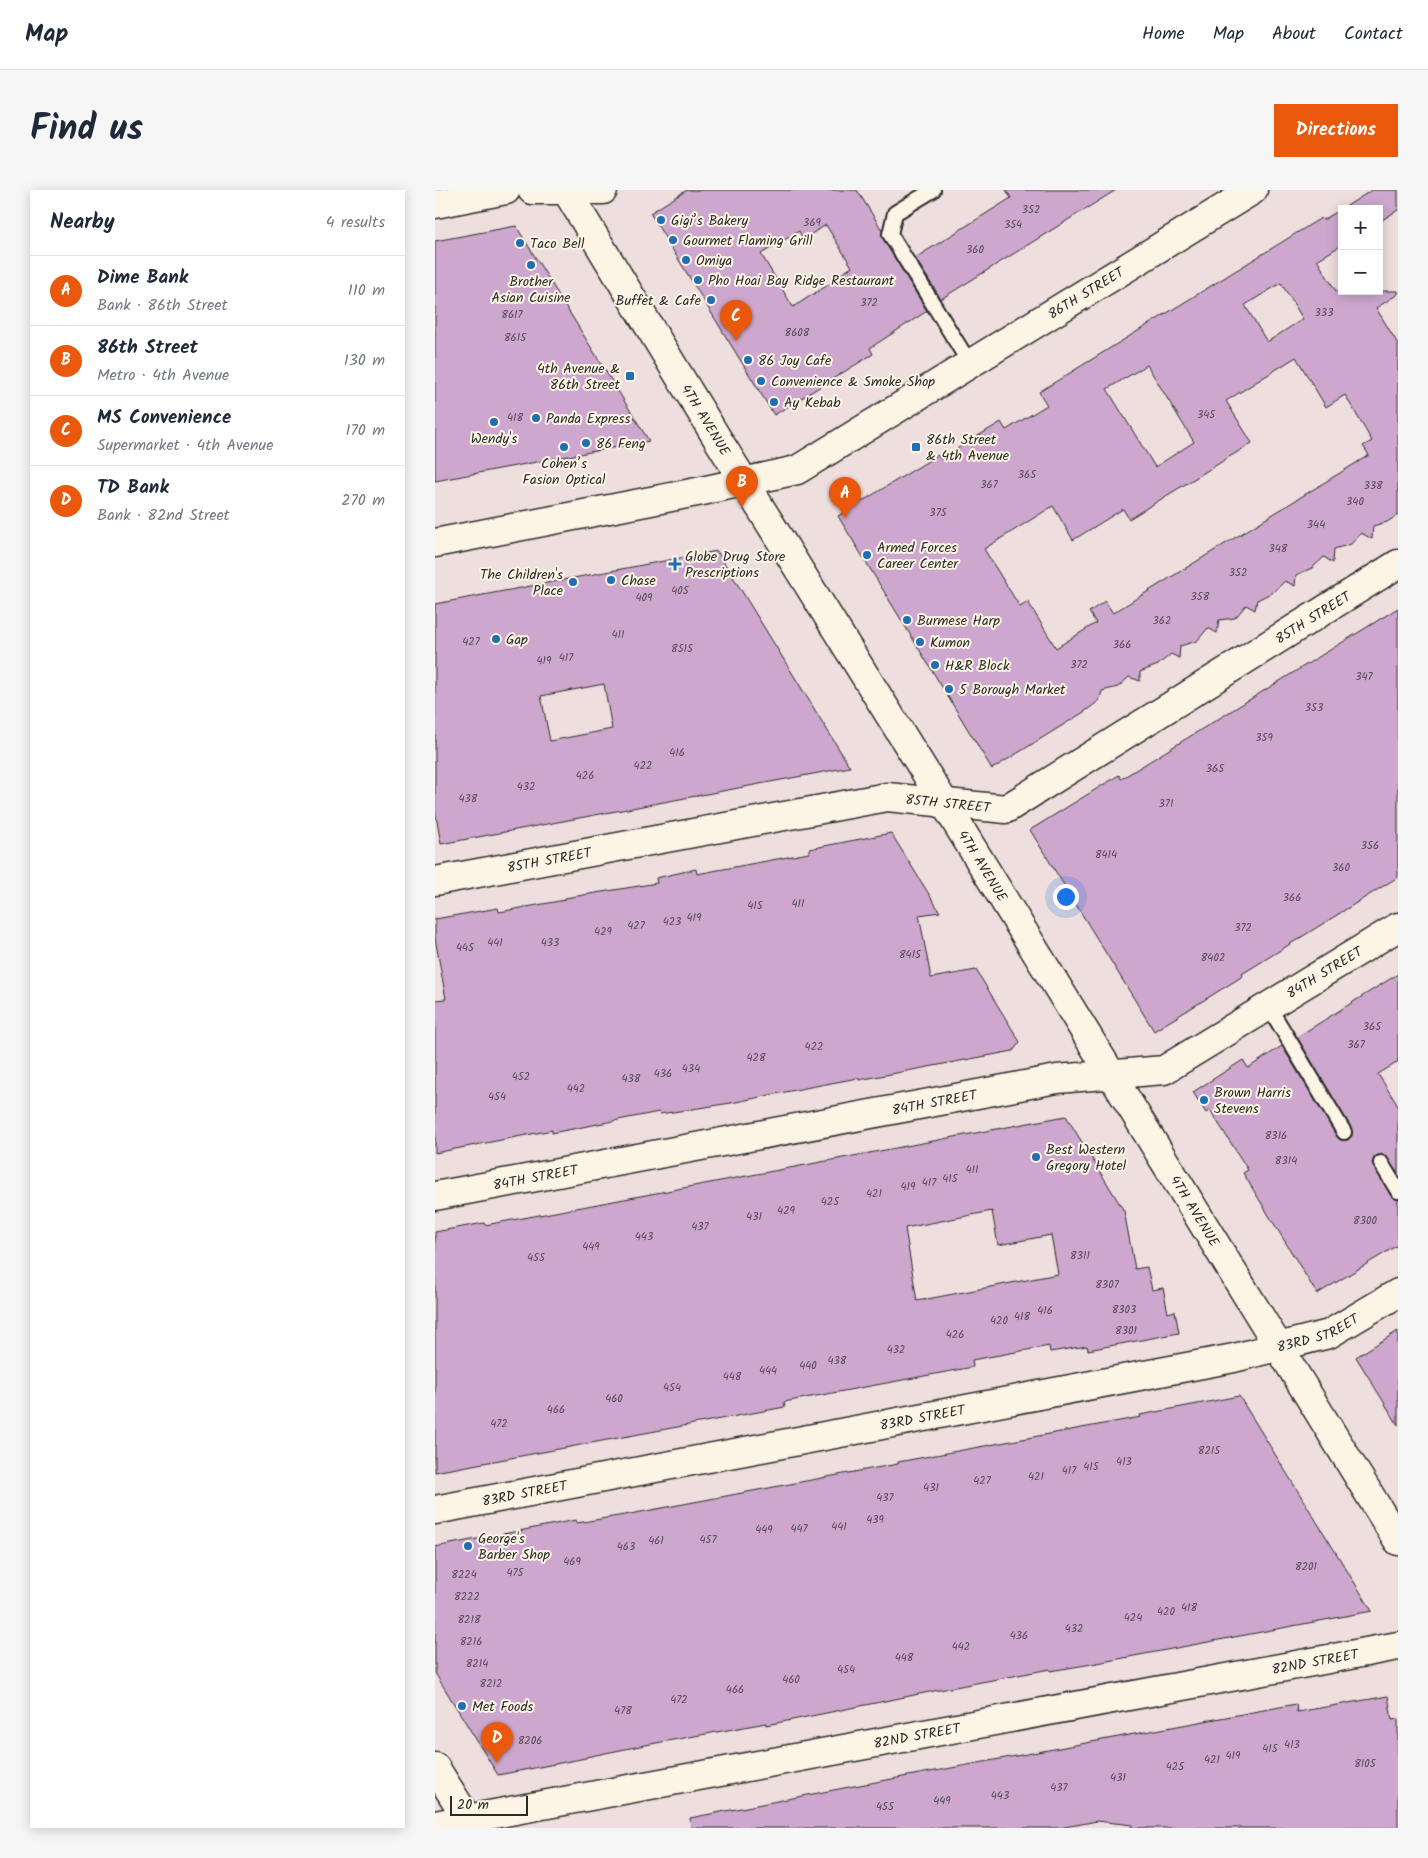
<!DOCTYPE html>
<meta charset="utf-8">
<style>
:root{--surface:#fff;--page:#f6f6f7;--text:#1f2937;--muted:#747a83;--line:#e0e1e3;--accent:#ea580c}
body{margin:0;font-family:Kalam,sans-serif;background:var(--page);color:var(--text)}
.controls{position:absolute;right:15px;top:15px;display:grid;overflow:hidden;border-radius:0px;box-shadow:0 2px 12px #0003}
.controls button{width:45px;height:45px;display:grid;place-items:center;padding:0;border:0;border-bottom:1px solid var(--line);background:var(--surface);color:var(--text);font:25px sans-serif}
.scale{position:absolute;left:15px;bottom:12px;width:78px;box-sizing:border-box;padding-left:5px;border:2px solid #2b2b2b;border-top:0;font-size:14px;line-height:18px;white-space:nowrap;color:#2b2b2b;-webkit-text-stroke:4px #fcf5e5;paint-order:stroke}
.you{position:absolute;left:630px;top:706px;width:18px;height:18px;margin:-12px;border:4px solid #fff;border-radius:50%;background:#1a73e8;box-shadow:0 0 0 8px #1a73e833}
.badge{display:grid;place-items:center;width:32px;height:32px;border-radius:50%;background:var(--accent);color:#fff;font-size:16px;font-weight:700}
.pin{position:absolute;translate:-50% -41px;filter:drop-shadow(0 1px 2px #0008)}
.pin::after{content:'';position:absolute;top:26px;width:18px;height:15px;background:inherit;clip-path:polygon(0 0,100% 0,50% 100%)}
.list{margin:0;padding:0;list-style:none}
h2{display:flex;justify-content:space-between;align-items:center;height:65px;margin:0;padding:0 20px;font-size:21px}
h2 small{font-size:16px;font-weight:400;color:var(--muted)}
.list li{display:grid;grid-template-columns:32px 1fr auto;gap:15px;align-items:center;box-sizing:border-box;height:70px;padding:0 20px;border-top:1px solid var(--line)}
.list b{display:block;font-size:19px;white-space:nowrap}
.list p{margin:0;font-size:16px;white-space:nowrap;color:var(--muted)}
.list em{font-size:16px;font-style:normal;color:var(--muted)}
.map{position:relative;flex:none;width:963px;height:1638px;overflow:hidden;border-radius:0px}
header{display:flex;align-items:center;gap:30px;box-sizing:border-box;height:70px;padding:0 25px;background:var(--surface);border-bottom:1px solid var(--line)}
header strong{font-size:24px}
nav{display:flex;gap:28px;margin-inline-start:auto;font-size:18px}
.intro{display:flex;align-items:center;justify-content:space-between;box-sizing:border-box;height:120px;padding:0 30px}
h1{margin:0;font-size:35px}
.button{padding:12px 22px;border-radius:0px;background:var(--accent);color:#fff;font-size:18px;font-weight:700}
main{display:flex;gap:30px;padding:0 30px}
aside{flex:1;background:var(--surface);border-radius:0px;box-shadow:0 2px 12px #0003}
.map>svg:first-child{display:block}
</style>
<header>
<strong>Map</strong>
<nav><a>Home</a><a>Map</a><a>About</a><a>Contact</a></nav>
</header>
<div class="intro"><h1>Find us</h1><a class="button">Directions</a></div>
<main>
<aside>
<h2>Nearby<small>4 results</small></h2>
<ul class="list">
<li><span class="badge">A</span><div><b>Dime Bank</b><p>Bank · 86th Street</p></div><em>110 m</em></li>
<li><span class="badge">B</span><div><b>86th Street</b><p>Metro · 4th Avenue</p></div><em>130 m</em></li>
<li><span class="badge">C</span><div><b>MS Convenience</b><p>Supermarket · 4th Avenue</p></div><em>170 m</em></li>
<li><span class="badge">D</span><div><b>TD Bank</b><p>Bank · 82nd Street</p></div><em>270 m</em></li>
</ul>
</aside>
<div class="map">
<svg width="963" height="1638" viewBox="0 0 963 1638">
<rect width="100%" height="100%" fill="#eedede"/>
<filter id="ink" filterUnits="userSpaceOnUse"><feTurbulence type="fractalNoise" baseFrequency=".02" numOctaves="2"/><feDisplacementMap in="SourceGraphic" scale="10" xChannelSelector="R" yChannelSelector="G"/><feConvolveMatrix kernelMatrix="1 2 1 2 8 2 1 2 1" color-interpolation-filters="sRGB"/></filter>
<g filter="url(#ink)">
<g fill="#cea7ce" stroke="#2b2b2b" fill-rule="evenodd">
<path d="M252,0H422L447,40L448,49L492,121L435,158L438,164L339,225L215,23ZM391,35L417,77L403,86L404,88L358,117L326,64L364,41L368,49Z"/>
<path d="M571,0H681L506,109L480,68L576,8Z"/>
<path d="M937,0H963V20L944,32V19H907Z"/>
<path d="M907,19V55L882,70L901,101H963V104L941,118L963,154V325L952,332L938,336L937,349L926,343L916,354L899,359L898,373L889,367L877,378L861,385L860,396L850,391L838,402L822,410L820,420L811,415L800,428L784,430L782,443L773,438L762,451L745,456L744,468L736,464L723,475L705,482V491L694,487L683,497L667,501L664,511L649,522L557,579L403,326L503,265L505,269L566,232L571,240L612,215L604,202L886,28L888,30ZM846,93L868,129L832,152L810,115ZM861,167L891,217L910,205L937,251L928,256L934,265L678,423L670,411L654,422L661,433L621,458L593,412L585,417L549,359L618,316L638,350L688,319L694,329L817,253L791,211ZM712,175L759,252L720,277L672,199Z"/>
<path d="M81,36L214,251L0,291V51Z"/>
<path d="M282,361L415,577L6,654L0,620V414ZM169,494L177,539L115,551L106,506Z"/>
<path d="M963,418V687L807,784L808,786L719,841L595,640L684,585L686,589Z"/>
<path d="M456,643L505,722L484,725L496,788L541,780L585,852L578,861L424,890L423,888L375,897L296,913L225,924L224,922L117,943V940L0,963V810L11,809L0,748V729L63,718L64,722L130,710V708L222,693L221,688L261,679L262,684L374,663V659Z"/>
<path d="M963,784V872L943,884L963,916V984L950,965L941,966L937,973L956,1006L963,1010V1055L882,1104L808,983L813,980L775,920L771,923L758,902L808,870L813,878L847,856L902,946L905,950H913L917,946L916,938L862,847Z"/>
<path d="M631,926L689,1021L700,1079L712,1077L717,1100L728,1098L733,1123L740,1121L744,1143L653,1160L652,1156L615,1162L614,1156L537,1170L538,1177L349,1212L350,1217L0,1282V1042L49,1033L50,1035L83,1029ZM557,1021L563,1055L616,1045L623,1084L482,1111L470,1038Z"/>
<path d="M963,1141V1235L921,1167Z"/>
<path d="M804,1206L937,1421L657,1474L615,1481V1479L499,1501L352,1531L331,1535V1533L205,1556L151,1567V1568L63,1585L0,1483V1357L141,1330L142,1333L195,1324L435,1279L463,1274V1272L706,1227L705,1225Z"/>
<path d="M953,1506L957,1530L963,1529V1638H695L698,1635L662,1631L625,1638H256L255,1628L414,1597L861,1514L862,1522Z"/>
</g>
<g fill="none" stroke-linecap="round" stroke-linejoin="round">
<defs>
<g id="lane">
<path d="M498,0L460,23L455,44L535,174"/>
<path d="M834,817L909,942"/>
<path d="M946,973L963,1001"/>
</g>
<g id="street">
<path d="M97,0H168"/>
<path d="M0,14L71,0"/>
<path id="s1" d="M0,691L452,607L571,619L963,374"/>
<path id="s2" d="M0,1006L622,889L729,880L963,737"/>
<path id="s3" d="M0,1320L799,1168L894,1144L963,1103"/>
<path id="s4" d="M0,1635L963,1456"/>
</g>
<g id="secondary">
<path id="s5" d="M0,353L267,301L362,280L818,0"/>
<path d="M0,1577L38,1638"/>
</g>
<g id="primary">
<path id="s6" d="M131,0L285,253L510,614L963,1351"/>
</g>
</defs>
<use href="#lane" stroke="#2b2b2b" stroke-width="18"/>
<use href="#street" stroke="#2b2b2b" stroke-width="31"/>
<use href="#secondary" stroke="#2b2b2b" stroke-width="31"/>
<use href="#primary" stroke="#2b2b2b" stroke-width="31"/>
<use href="#lane" stroke="#fcf5e5" stroke-width="14"/>
<use href="#street" stroke="#fcf5e5" stroke-width="28"/>
<use href="#secondary" stroke="#fcf5e5" stroke-width="28"/>
<use href="#primary" stroke="#fcf5e5" stroke-width="28"/>
</g>
</g>
<g fill="#1f6fb2" stroke="#fcf5e5" stroke-width="2">
<circle cx="226" cy="30" r="5"/>
<circle cx="238" cy="50" r="5"/>
<circle cx="85" cy="53" r="5"/>
<circle cx="251" cy="70" r="5"/>
<circle cx="96" cy="75" r="5"/>
<circle cx="263" cy="90" r="5"/>
<circle cx="276" cy="110" r="5"/>
<circle cx="313" cy="170" r="5"/>
<rect x="190" y="181" width="10" height="10" rx="2.5"/>
<circle cx="326" cy="191" r="5"/>
<circle cx="339" cy="212" r="5"/>
<circle cx="101" cy="228" r="5"/>
<circle cx="59" cy="232" r="5"/>
<circle cx="151" cy="253" r="5"/>
<circle cx="129" cy="257" r="5"/>
<rect x="476" y="252" width="10" height="10" rx="2.5"/>
<circle cx="432" cy="365" r="5"/>
<path d="M237.5 366.5h5v5h5v5h-5v5h-5v-5h-5v-5h5z"/>
<circle cx="176" cy="390" r="5"/>
<circle cx="138" cy="392" r="5"/>
<circle cx="472" cy="430" r="5"/>
<circle cx="61" cy="449" r="5"/>
<circle cx="485" cy="452" r="5"/>
<circle cx="500" cy="475" r="5"/>
<circle cx="514" cy="499" r="5"/>
<circle cx="769" cy="910" r="5"/>
<circle cx="601" cy="967" r="5"/>
<circle cx="33" cy="1356" r="5"/>
<circle cx="27" cy="1516" r="5"/>
</g>
<g text-anchor="middle" stroke-width="4" stroke-linejoin="round" paint-order="stroke">
<g font-size="11" fill="#544a54">
<text x="596" y="23">352</text>
<text x="377" y="36">369</text>
<text x="578" y="38">354</text>
<text x="540" y="63">360</text>
<text x="434" y="116">372</text>
<text x="889" y="126">333</text>
<text x="77" y="128">8617</text>
<text x="362" y="146">8608</text>
<text x="80" y="151">8615</text>
<text x="771" y="228">345</text>
<text x="80" y="231">418</text>
<text x="592" y="288">365</text>
<text x="554" y="298">367</text>
<text x="938" y="299">338</text>
<text x="920" y="315">340</text>
<text x="503" y="326">375</text>
<text x="881" y="338">344</text>
<text x="843" y="362">348</text>
<text x="803" y="386">352</text>
<text x="245" y="404">405</text>
<text x="765" y="410">358</text>
<text x="209" y="411">409</text>
<text x="727" y="434">362</text>
<text x="183" y="448">411</text>
<text x="36" y="455">427</text>
<text x="687" y="458">366</text>
<text x="247" y="462">8515</text>
<text x="131" y="471">417</text>
<text x="109" y="474">419</text>
<text x="644" y="478">372</text>
<text x="929" y="490">347</text>
<text x="879" y="521">353</text>
<text x="829" y="551">359</text>
<text x="242" y="566">416</text>
<text x="208" y="579">422</text>
<text x="780" y="582">365</text>
<text x="150" y="589">426</text>
<text x="91" y="600">432</text>
<text x="33" y="612">438</text>
<text x="731" y="617">371</text>
<text x="935" y="659">356</text>
<text x="671" y="668">8414</text>
<text x="906" y="681">360</text>
<text x="857" y="711">366</text>
<text x="363" y="717">411</text>
<text x="320" y="719">415</text>
<text x="259" y="731">419</text>
<text x="237" y="735">423</text>
<text x="201" y="739">427</text>
<text x="808" y="741">372</text>
<text x="168" y="745">429</text>
<text x="60" y="756">441</text>
<text x="115" y="756">433</text>
<text x="30" y="761">445</text>
<text x="475" y="768">8415</text>
<text x="778" y="771">8402</text>
<text x="937" y="840">365</text>
<text x="921" y="858">367</text>
<text x="379" y="860">422</text>
<text x="321" y="871">428</text>
<text x="256" y="882">434</text>
<text x="228" y="887">436</text>
<text x="86" y="890">452</text>
<text x="196" y="892">438</text>
<text x="141" y="902">442</text>
<text x="62" y="910">454</text>
<text x="841" y="949">8316</text>
<text x="851" y="974">8314</text>
<text x="537" y="983">411</text>
<text x="515" y="992">415</text>
<text x="494" y="996">417</text>
<text x="473" y="1000">419</text>
<text x="439" y="1007">421</text>
<text x="395" y="1015">425</text>
<text x="351" y="1024">429</text>
<text x="319" y="1030">431</text>
<text x="930" y="1034">8300</text>
<text x="265" y="1040">437</text>
<text x="209" y="1050">443</text>
<text x="156" y="1060">449</text>
<text x="645" y="1069">8311</text>
<text x="101" y="1071">455</text>
<text x="672" y="1098">8307</text>
<text x="689" y="1123">8303</text>
<text x="610" y="1124">416</text>
<text x="587" y="1130">418</text>
<text x="564" y="1134">420</text>
<text x="691" y="1144">8301</text>
<text x="520" y="1148">426</text>
<text x="461" y="1163">432</text>
<text x="402" y="1174">438</text>
<text x="373" y="1179">440</text>
<text x="333" y="1184">444</text>
<text x="297" y="1190">448</text>
<text x="237" y="1201">454</text>
<text x="179" y="1212">460</text>
<text x="121" y="1223">466</text>
<text x="64" y="1237">472</text>
<text x="774" y="1264">8215</text>
<text x="689" y="1275">413</text>
<text x="656" y="1280">415</text>
<text x="634" y="1284">417</text>
<text x="601" y="1290">421</text>
<text x="547" y="1294">427</text>
<text x="496" y="1301">431</text>
<text x="450" y="1311">437</text>
<text x="440" y="1333">439</text>
<text x="404" y="1340">441</text>
<text x="364" y="1342">447</text>
<text x="329" y="1343">449</text>
<text x="273" y="1353">457</text>
<text x="221" y="1354">461</text>
<text x="191" y="1360">463</text>
<text x="137" y="1375">469</text>
<text x="871" y="1380">8201</text>
<text x="80" y="1386">475</text>
<text x="29" y="1388">8224</text>
<text x="32" y="1410">8222</text>
<text x="754" y="1421">418</text>
<text x="731" y="1425">420</text>
<text x="698" y="1431">424</text>
<text x="34" y="1433">8218</text>
<text x="639" y="1442">432</text>
<text x="584" y="1449">436</text>
<text x="36" y="1455">8216</text>
<text x="526" y="1460">442</text>
<text x="469" y="1471">448</text>
<text x="42" y="1477">8214</text>
<text x="411" y="1483">454</text>
<text x="356" y="1493">460</text>
<text x="56" y="1497">8212</text>
<text x="300" y="1503">466</text>
<text x="244" y="1513">472</text>
<text x="188" y="1524">478</text>
<text x="95" y="1554">8206</text>
<text x="857" y="1558">413</text>
<text x="835" y="1562">415</text>
<text x="798" y="1569">419</text>
<text x="777" y="1573">421</text>
<text x="930" y="1577">8105</text>
<text x="740" y="1580">425</text>
<text x="683" y="1591">431</text>
<text x="624" y="1601">437</text>
<text x="565" y="1609">443</text>
<text x="507" y="1614">449</text>
<text x="450" y="1620">455</text>
</g>
<g font-size="14" fill="#2b2b2b" stroke="#fcf5e5" text-anchor="start">
<text x="236" y="35">Gigi’s Bakery</text>
<text x="248" y="55">Gourmet Flaming Grill</text>
<text x="95" y="58">Taco Bell</text>
<text x="261" y="75">Omiya</text>
<text x="273" y="95">Pho Hoai Bay Ridge Restaurant</text>
<text x="96" y="96" text-anchor="middle">Brother<tspan x="96" dy="16">Asian Cuisine</tspan></text>
<text x="266" y="115" text-anchor="end">Buffet &amp; Cafe</text>
<text x="323" y="175">86 Joy Cafe</text>
<text x="185" y="183" text-anchor="end">4th Avenue &amp;<tspan x="185" dy="16">86th Street</tspan></text>
<text x="336" y="196">Convenience &amp; Smoke Shop</text>
<text x="349" y="217">Ay Kebab</text>
<text x="111" y="233">Panda Express</text>
<text x="59" y="253" text-anchor="middle">Wendy's</text>
<text x="491" y="254">86th Street<tspan x="491" dy="16">&amp; 4th Avenue</tspan></text>
<text x="161" y="258">86 Feng</text>
<text x="129" y="278" text-anchor="middle">Cohen’s<tspan x="129" dy="16">Fasion Optical</tspan></text>
<text x="442" y="362">Armed Forces<tspan x="442" dy="16">Career Center</tspan></text>
<text x="250" y="371">Globe Drug Store<tspan x="250" dy="16">Prescriptions</tspan></text>
<text x="128" y="389" text-anchor="end">The Children's<tspan x="128" dy="16">Place</tspan></text>
<text x="186" y="395">Chase</text>
<text x="482" y="435">Burmese Harp</text>
<text x="71" y="454">Gap</text>
<text x="495" y="457">Kumon</text>
<text x="510" y="480">H&amp;R Block</text>
<text x="524" y="504">5 Borough Market</text>
<text x="779" y="907">Brown Harris<tspan x="779" dy="16">Stevens</tspan></text>
<text x="611" y="964">Best Western<tspan x="611" dy="16">Gregory Hotel</tspan></text>
<text x="43" y="1353">George's<tspan x="43" dy="16">Barber Shop</tspan></text>
<text x="37" y="1521">Met Foods</text>
</g>
<g font-size="14" fill="#2b2b2b" stroke="#fcf5e5">
<text dy="5" stroke="none"><textPath href="#s5" startOffset="708">86TH STREET</textPath></text>
<text dy="5" stroke="none"><textPath href="#s6" startOffset="269">4TH AVENUE</textPath></text>
<text dy="5" stroke="none"><textPath href="#s1" startOffset="941">85TH STREET</textPath></text>
<text dy="5" stroke="none"><textPath href="#s1" startOffset="521">85TH STREET</textPath></text>
<text dy="5" stroke="none"><textPath href="#s1" startOffset="116">85TH STREET</textPath></text>
<text dy="5" stroke="none"><textPath href="#s6" startOffset="794">4TH AVENUE</textPath></text>
<text dy="5" stroke="none"><textPath href="#s2" startOffset="928">84TH STREET</textPath></text>
<text dy="5" stroke="none"><textPath href="#s2" startOffset="508">84TH STREET</textPath></text>
<text dy="5" stroke="none"><textPath href="#s2" startOffset="102">84TH STREET</textPath></text>
<text dy="5" stroke="none"><textPath href="#s6" startOffset="1199">4TH AVENUE</textPath></text>
<text dy="5" stroke="none"><textPath href="#s3" startOffset="901">83RD STREET</textPath></text>
<text dy="5" stroke="none"><textPath href="#s3" startOffset="496">83RD STREET</textPath></text>
<text dy="5" stroke="none"><textPath href="#s3" startOffset="91">83RD STREET</textPath></text>
<text dy="5" stroke="none"><textPath href="#s4" startOffset="895">82ND STREET</textPath></text>
<text dy="5" stroke="none"><textPath href="#s4" startOffset="490">82ND STREET</textPath></text>
</g>
</g>
</svg>
<div class="controls">
<button>+</button>
<button>−</button>
</div>
<div class="scale">20 m</div>
<div class="you"></div>
<div class="pin badge" style="left:410px;top:328px">A</div>
<div class="pin badge" style="left:307px;top:317px">B</div>
<div class="pin badge" style="left:301px;top:151px">C</div>
<div class="pin badge" style="left:62px;top:1573px">D</div>
</div>
</main>
